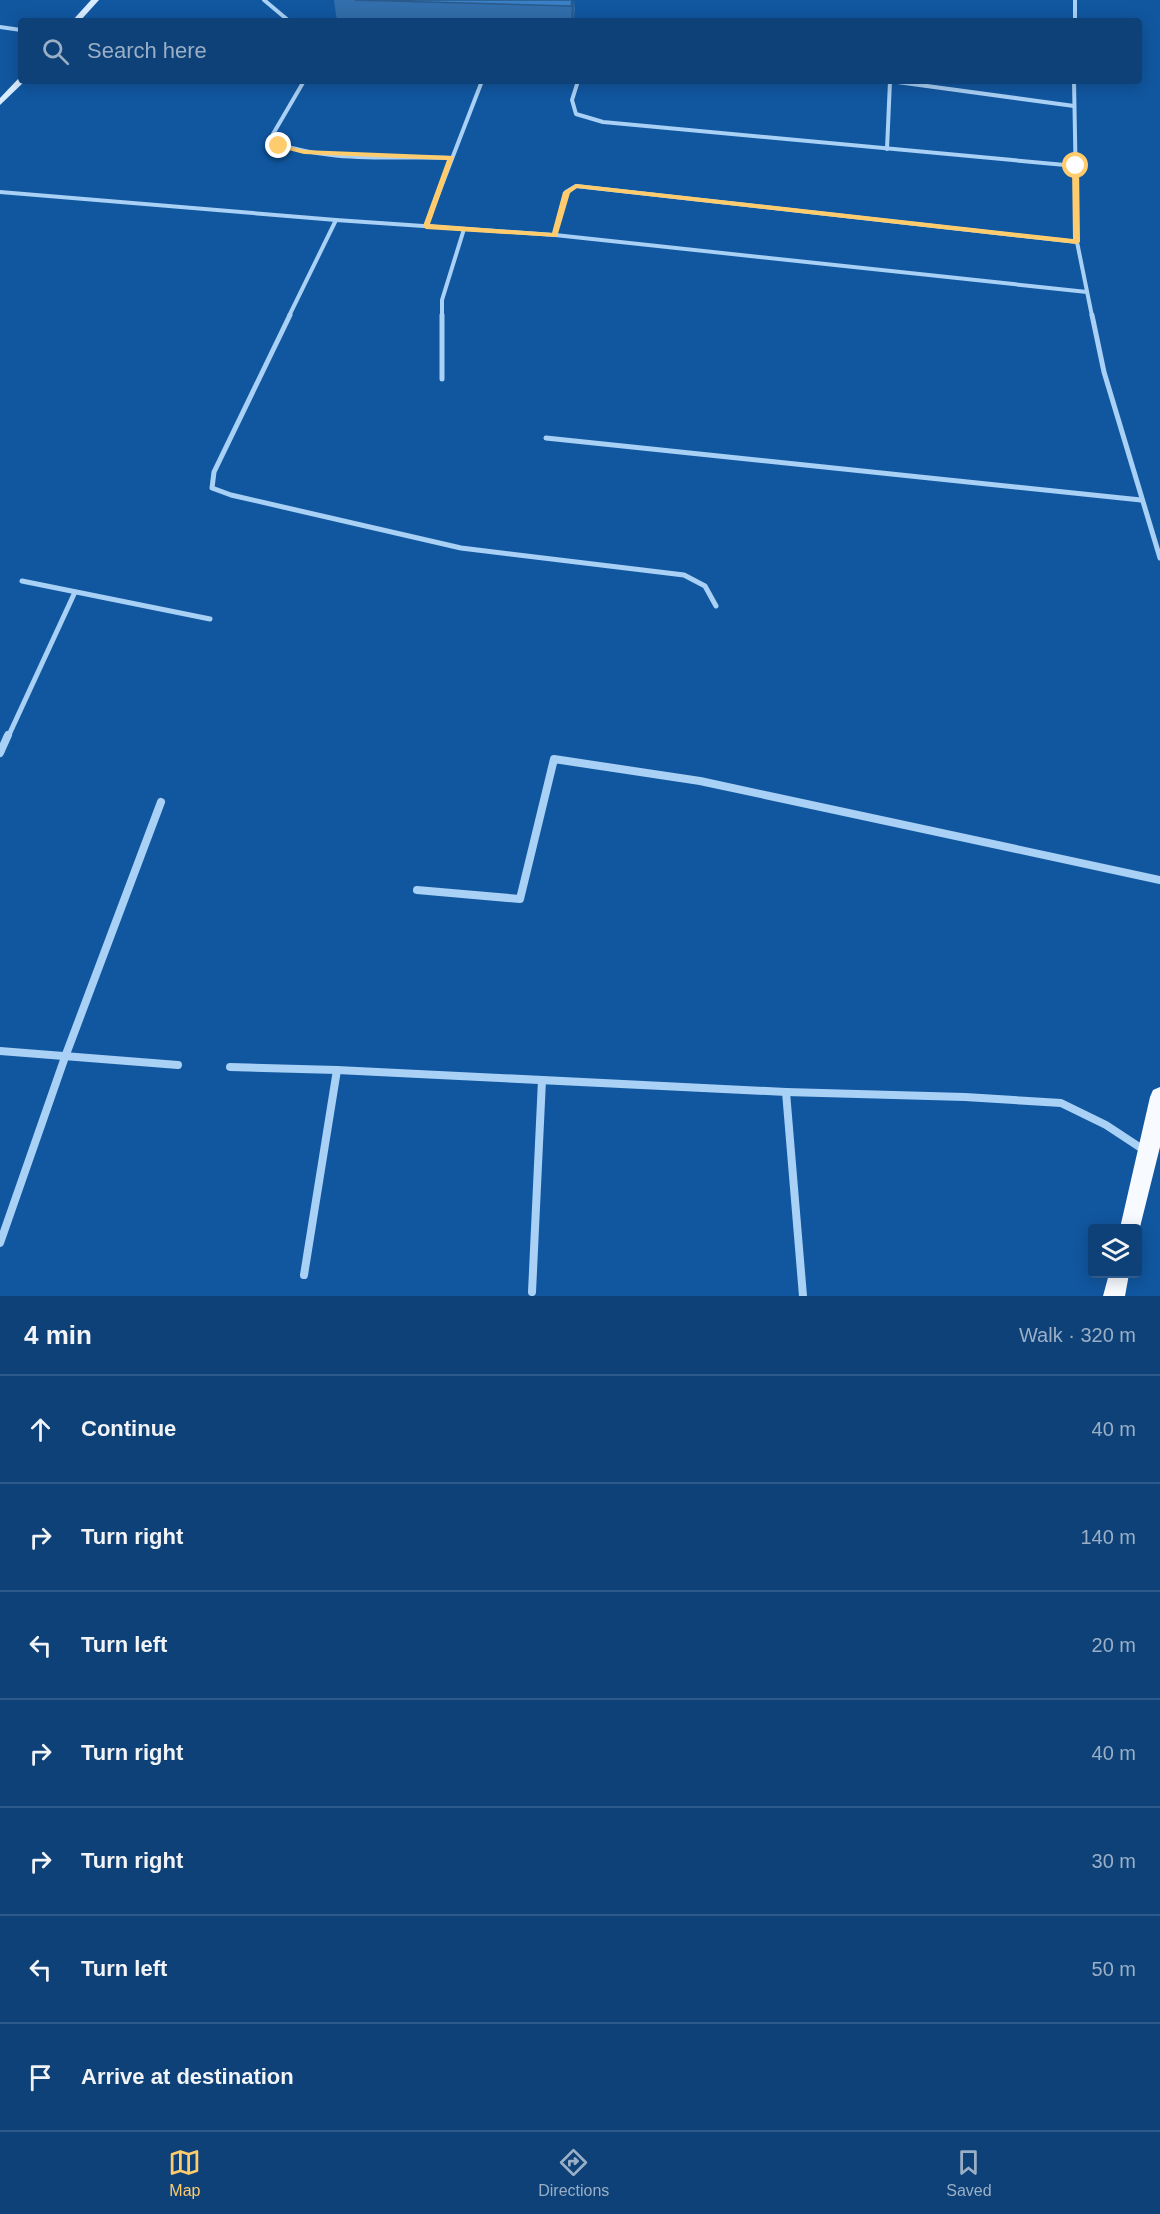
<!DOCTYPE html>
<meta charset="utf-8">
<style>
:root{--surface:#0d4178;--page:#1b4c80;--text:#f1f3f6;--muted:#9aafc6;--line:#2d5a8a;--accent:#ffcc6d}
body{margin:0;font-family:Arial,sans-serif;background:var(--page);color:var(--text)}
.controls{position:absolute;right:18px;bottom:18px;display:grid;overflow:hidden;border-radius:6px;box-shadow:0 3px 15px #0003}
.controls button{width:54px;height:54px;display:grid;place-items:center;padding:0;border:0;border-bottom:2px solid var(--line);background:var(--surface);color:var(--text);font:30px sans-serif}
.stop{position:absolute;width:18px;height:18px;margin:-14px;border:4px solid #ffcc6d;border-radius:50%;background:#fff}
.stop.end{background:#ffcc6d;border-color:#fff;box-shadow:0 2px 6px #0008}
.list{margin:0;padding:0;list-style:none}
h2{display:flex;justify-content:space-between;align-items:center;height:78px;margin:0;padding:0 24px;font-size:26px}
h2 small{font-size:20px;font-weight:400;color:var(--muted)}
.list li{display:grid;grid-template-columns:39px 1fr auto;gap:18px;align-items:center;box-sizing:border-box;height:108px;padding:0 24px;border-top:2px solid var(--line)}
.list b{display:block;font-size:22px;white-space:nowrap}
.list em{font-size:20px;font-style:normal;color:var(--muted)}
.icon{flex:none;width:33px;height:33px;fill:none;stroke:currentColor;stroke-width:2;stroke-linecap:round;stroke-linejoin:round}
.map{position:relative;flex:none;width:1160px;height:1296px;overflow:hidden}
.search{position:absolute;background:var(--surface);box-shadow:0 3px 15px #0003;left:18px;right:18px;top:18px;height:66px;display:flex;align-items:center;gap:15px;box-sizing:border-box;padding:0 21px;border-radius:6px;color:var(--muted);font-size:22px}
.sheet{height:834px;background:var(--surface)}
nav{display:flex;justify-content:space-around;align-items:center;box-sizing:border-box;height:84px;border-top:2px solid var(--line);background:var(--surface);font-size:16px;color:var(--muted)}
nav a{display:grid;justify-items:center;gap:3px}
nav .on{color:var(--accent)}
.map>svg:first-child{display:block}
</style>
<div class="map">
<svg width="1160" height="1296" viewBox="0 0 1160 1296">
<rect width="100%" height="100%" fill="#1157a0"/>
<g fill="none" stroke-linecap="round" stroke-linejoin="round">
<g stroke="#a9d0f5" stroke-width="4">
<path d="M264,0L289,21"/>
<path d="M1075,0V21"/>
<path d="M0,27L21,30"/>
<path d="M304,81L273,134V141C321,163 398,156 451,158"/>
<path d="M578,81L572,100L576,114L603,122L1076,166"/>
<path d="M890,81L1074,106"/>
<path d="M1074,81L1077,242L1092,316"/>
<path d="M887,149L890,81"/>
<path d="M0,192L336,220L555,235L1087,292"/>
<path d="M426,226L482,81"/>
<path d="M555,235L566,192L576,186L1077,242"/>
<path d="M289,316L336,220"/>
<path d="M442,316V300L464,229"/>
</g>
<g stroke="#a9d0f5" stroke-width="5">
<path d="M290,315L214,472L212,488L231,495L461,548L684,575L705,586L716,606"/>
<path d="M442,315V379"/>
<path d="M1092,315L1104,372L1160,558"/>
<path d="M546,438L1141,500"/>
<path d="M22,581L210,619"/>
<path d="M8,737L75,592"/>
</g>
<g stroke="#a9d0f5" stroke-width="8">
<path d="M0,753L8,735"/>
<path d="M417,890L520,899L554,759L700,781L1160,880"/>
<path d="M0,1051L178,1065"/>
<path d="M230,1067L337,1070L786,1092L965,1097L1061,1103L1106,1125L1144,1150"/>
<path d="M786,1092L803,1296"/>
<path d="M0,1243L65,1057L161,802"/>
<path d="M304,1275L337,1070"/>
<path d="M532,1292L542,1080"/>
</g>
<g fill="#d9ebfe" fill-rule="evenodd">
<path d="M91,0H99L80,21H72Z"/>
<path d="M18,79L25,81L0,105V98Z"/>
</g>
<g fill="#f7faff" fill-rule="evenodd">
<path d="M1160,1087V1147L1138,1235V1228H1120L1150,1097L1153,1090Z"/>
<path d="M1109,1274H1129L1125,1296H1103Z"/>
</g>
</g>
<path fill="#326eab" d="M334,0H574L575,10L573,21H337Z"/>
<path fill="#295a8b" d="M572,0H574L573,21H571Z"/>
<path fill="#3a80c7" stroke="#295a8b" stroke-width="1.5" d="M355,0H572L571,6Z"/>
<path fill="#ffcc6d" d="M279,144L304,150L454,156L430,224L552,233L563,192L576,184L1073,239L1072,166L1076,164L1079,166L1080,242L1077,244L577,188L570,193L557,237L426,229L423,226L447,160L304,154L277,147Z"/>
</svg>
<div class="controls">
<button><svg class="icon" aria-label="layers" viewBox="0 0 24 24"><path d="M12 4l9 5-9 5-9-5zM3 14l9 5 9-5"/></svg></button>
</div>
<div class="stop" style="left:1076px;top:166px"></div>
<div class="stop end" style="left:279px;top:146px"></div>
<div class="search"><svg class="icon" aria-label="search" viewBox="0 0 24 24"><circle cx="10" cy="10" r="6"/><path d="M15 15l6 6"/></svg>Search here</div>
</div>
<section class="sheet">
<h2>4 min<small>Walk · 320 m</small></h2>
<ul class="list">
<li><svg class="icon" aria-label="ahead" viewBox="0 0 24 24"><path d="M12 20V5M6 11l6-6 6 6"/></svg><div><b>Continue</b></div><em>40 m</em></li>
<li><svg class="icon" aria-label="right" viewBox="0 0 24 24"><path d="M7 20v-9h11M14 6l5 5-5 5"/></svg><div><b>Turn right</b></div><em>140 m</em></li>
<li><svg class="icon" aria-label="left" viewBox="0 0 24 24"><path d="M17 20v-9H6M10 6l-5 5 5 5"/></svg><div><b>Turn left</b></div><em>20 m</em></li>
<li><svg class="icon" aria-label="right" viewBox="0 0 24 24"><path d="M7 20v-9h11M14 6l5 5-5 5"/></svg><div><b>Turn right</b></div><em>40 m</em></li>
<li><svg class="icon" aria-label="right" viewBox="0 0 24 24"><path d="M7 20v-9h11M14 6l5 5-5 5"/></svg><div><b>Turn right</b></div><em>30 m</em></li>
<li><svg class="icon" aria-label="left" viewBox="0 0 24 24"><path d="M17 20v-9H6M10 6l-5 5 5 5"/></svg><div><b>Turn left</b></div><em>50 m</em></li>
<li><svg class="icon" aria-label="arrive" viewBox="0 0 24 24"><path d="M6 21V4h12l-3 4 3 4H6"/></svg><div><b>Arrive at destination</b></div></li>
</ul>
</section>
<nav>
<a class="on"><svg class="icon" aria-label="map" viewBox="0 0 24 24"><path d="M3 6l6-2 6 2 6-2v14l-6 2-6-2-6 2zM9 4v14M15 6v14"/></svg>Map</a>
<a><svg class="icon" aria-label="directions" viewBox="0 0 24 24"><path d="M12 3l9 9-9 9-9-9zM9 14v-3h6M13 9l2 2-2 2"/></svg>Directions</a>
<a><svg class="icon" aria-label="saved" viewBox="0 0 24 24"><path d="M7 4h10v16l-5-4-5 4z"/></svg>Saved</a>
</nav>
